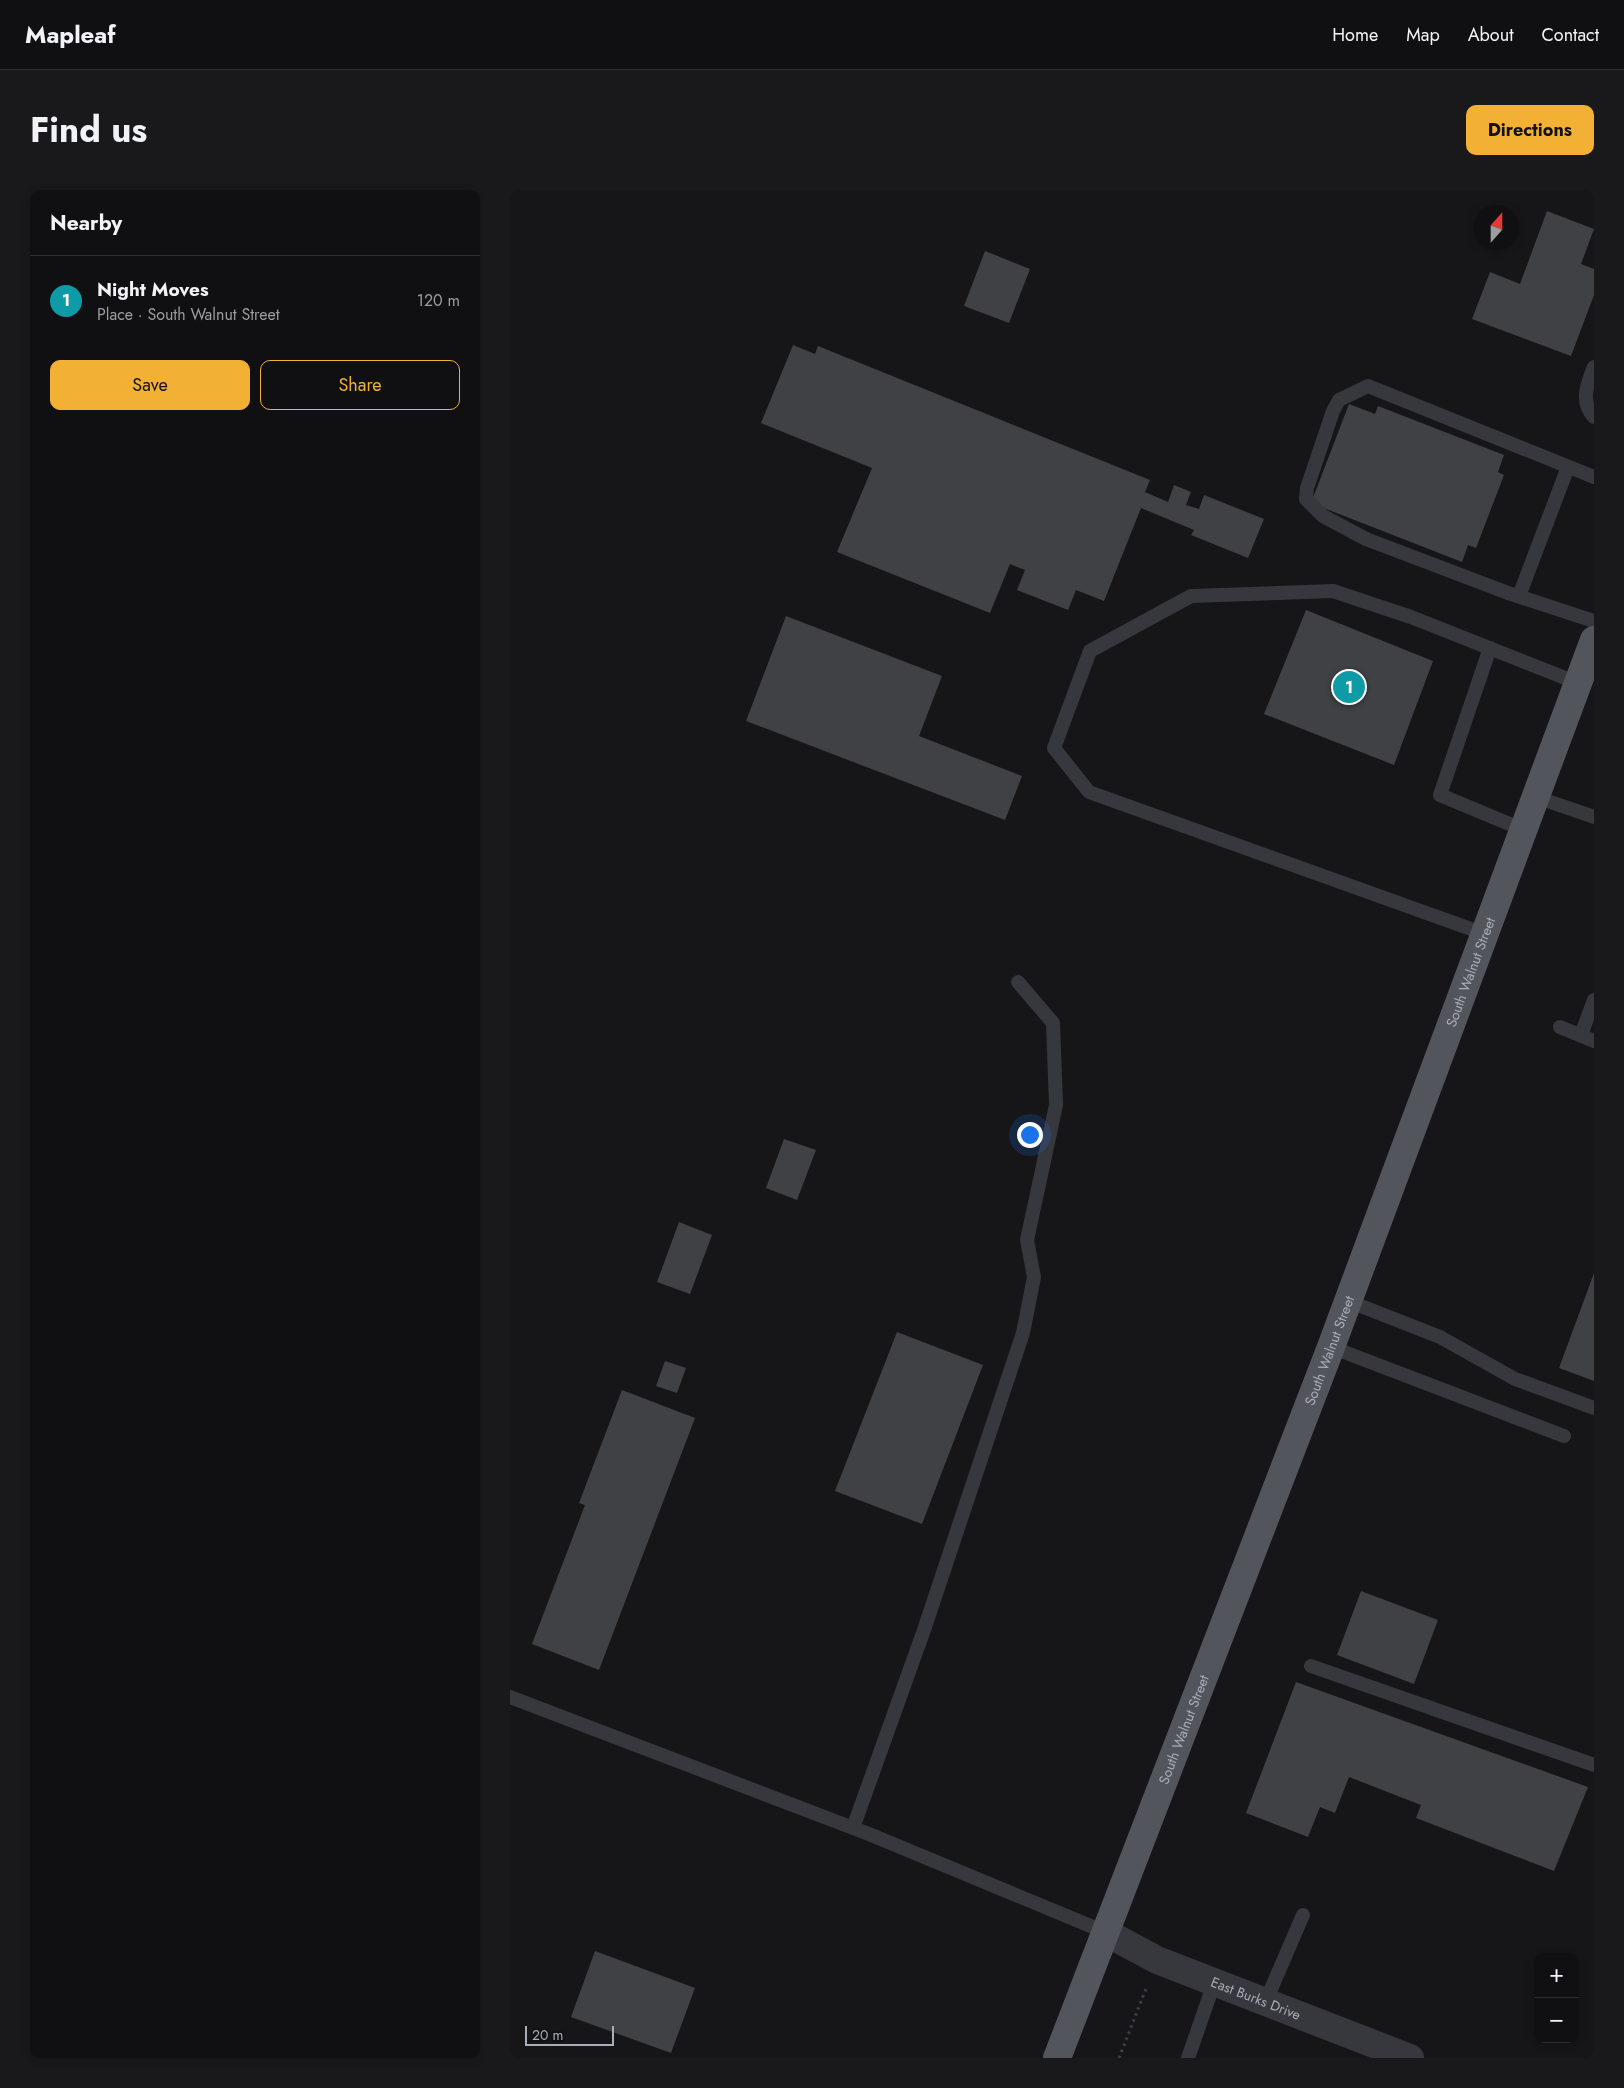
<!DOCTYPE html>
<meta charset="utf-8">
<style>
:root{--surface:#101012;--page:#19191b;--text:#f1f3f6;--muted:#9c9d9f;--line:#303032;--accent:#f2b134}
body{margin:0;font-family:Jost,sans-serif;background:var(--page);color:var(--text)}
.controls{position:absolute;right:15px;bottom:15px;display:grid;overflow:hidden;border-radius:10px;box-shadow:0 2px 8px #0003}
.controls button{width:45px;height:45px;display:grid;place-items:center;padding:0;border:0;border-bottom:1px solid var(--line);background:var(--surface);color:var(--text);font:25px sans-serif}
.compass{position:absolute;left:964px;top:15px;width:45px;height:45px;border-radius:50%;background:var(--surface);box-shadow:0 2px 8px #0003;rotate:21deg}
.scale{position:absolute;left:15px;bottom:12px;width:89px;box-sizing:border-box;padding-left:5px;border:2px solid #a8adb8;border-top:0;font-size:14px;line-height:18px;white-space:nowrap;color:#a8adb8;-webkit-text-stroke:4px #111113;paint-order:stroke}
.you{position:absolute;left:519px;top:944px;width:18px;height:18px;margin:-12px;border:4px solid #fff;border-radius:50%;background:#1a73e8;box-shadow:0 0 0 8px #1a73e833}
.badge{display:grid;place-items:center;width:32px;height:32px;border-radius:50%;background:var(--accent);color:#fff;font-size:16px;font-weight:700}
.pin{position:absolute;translate:-50% -50%;border:2px solid #fff;box-shadow:0 1px 5px #0006}
.list{margin:0;padding:0;list-style:none}
h2{display:flex;justify-content:space-between;align-items:center;height:65px;margin:0;padding:0 20px;font-size:21px}
h2 small{font-size:16px;font-weight:400;color:var(--muted)}
.list li{display:grid;grid-template-columns:32px 1fr auto;gap:15px;align-items:center;box-sizing:border-box;height:90px;padding:0 20px;border-top:1px solid var(--line)}
.list b{display:block;font-size:19px;white-space:nowrap}
.list p{margin:0;font-size:16px;white-space:nowrap;color:var(--muted)}
.list em{font-size:16px;font-style:normal;color:var(--muted)}
.actions{display:flex;gap:10px;padding:15px 20px}
.actions a{flex:1;padding:11px 0;border:1px solid var(--accent);border-radius:10px;text-align:center;font-size:18px;color:var(--accent)}
.actions .main{background:var(--accent);color:#111}
.map{position:relative;flex:none;width:1084px;height:1868px;overflow:hidden;border-radius:10px}
header{display:flex;align-items:center;gap:30px;box-sizing:border-box;height:70px;padding:0 25px;background:var(--surface);border-bottom:1px solid var(--line)}
header strong{font-size:24px}
nav{display:flex;gap:28px;margin-inline-start:auto;font-size:18px}
.intro{display:flex;align-items:center;justify-content:space-between;box-sizing:border-box;height:120px;padding:0 30px}
h1{margin:0;font-size:35px}
.button{padding:12px 22px;border-radius:10px;background:var(--accent);color:#111;font-size:18px;font-weight:700}
main{display:flex;gap:30px;padding:0 30px}
aside{flex:1;background:var(--surface);border-radius:10px;box-shadow:0 2px 8px #0003}
.map>svg:first-child{display:block}
</style>
<header>
<strong>Mapleaf</strong>
<nav><a>Home</a><a>Map</a><a>About</a><a>Contact</a></nav>
</header>
<div class="intro"><h1>Find us</h1><a class="button">Directions</a></div>
<main>
<aside>
<h2>Nearby<small></small></h2>
<ul class="list">
<li><span class="badge" style="background:#0f9aa8">1</span><div><b>Night Moves</b><p>Place · South Walnut Street</p></div><em>120 m</em></li>
</ul>
<div class="actions"><a class="main">Save</a><a>Share</a></div>
</aside>
<div class="map">
<svg width="1084" height="1868" viewBox="0 0 1084 1868">
<rect width="100%" height="100%" fill="#161618"/>
<g fill="#404145">
<path d="M1037,21L1084,39L1071,74L1084,79V105L1061,166L962,129L980,82L1010,94Z"/>
<path d="M475,61L520,79L499,133L454,116Z"/>
<path d="M283,155L305,164L308,156L640,290L635,302L658,312L664,295L681,302L676,315L689,319L694,305L754,329L738,368L681,345L684,340L631,318L594,411L566,400L558,420L507,400L515,380L500,374L480,423L327,362L362,278L251,233Z"/>
<path d="M839,214L865,224L868,216L994,265L988,282L994,285L966,358L958,355L952,372L801,313Z"/>
<path d="M796,420L923,471L884,575L754,524Z"/>
<path d="M276,426L432,486L409,546L512,586L495,630L236,531Z"/>
<path d="M274,949L306,960L287,1010L256,998Z"/>
<path d="M169,1032L202,1045L180,1104L147,1092Z"/>
<path d="M1084,1083V1191L1049,1178Z"/>
<path d="M387,1142L473,1175L412,1334L325,1301Z"/>
<path d="M155,1171L176,1178L167,1203L146,1196Z"/>
<path d="M112,1200L185,1228L89,1480L22,1454L75,1315L69,1313Z"/>
<path d="M851,1401L928,1430L904,1494L827,1465Z"/>
<path d="M786,1492L1078,1597L1044,1681L906,1628L911,1615L839,1587L825,1623L810,1617L798,1647L736,1623Z"/>
<path d="M85,1761L185,1798L161,1863L61,1827Z"/>
</g>
<g fill="none" stroke-linecap="round" stroke-linejoin="round">
<path stroke="#3d3f44" stroke-width="3" stroke-dasharray="2.5 4" stroke-linecap="butt" d="M609,1868L637,1796"/>
<g stroke="#37383d" stroke-width="14">
<path d="M1084,177C1077,194 1070,212 1084,227"/>
<path d="M1084,287L858,196L829,210L823,221L797,298L796,309L813,326L856,349L998,403L1084,431"/>
<path d="M1009,406L1058,277"/>
<path d="M980,458L930,605L1014,640"/>
<path d="M1026,607L1084,627"/>
<path d="M975,744L579,602L544,558L580,461L681,406L823,401L901,427L1068,493"/>
<path d="M1050,837L1084,851"/>
<path d="M1071,845L1084,810"/>
<path d="M838,1111L930,1147L1005,1189L1084,1218"/>
<path d="M821,1157L1054,1246"/>
<path d="M801,1476L1084,1575"/>
<path d="M0,1507L359,1644L595,1742"/>
<path d="M343,1638L414,1440L513,1143L524,1087L517,1050L546,915L543,833L508,792"/>
<path d="M755,1813L793,1725"/>
<path d="M678,1868L704,1793"/>
</g>
<path stroke="#37383d" stroke-width="28" id="s1" d="M595,1742L647,1770L900,1868"/>
<path stroke="#53555c" stroke-width="28" id="s2" d="M547,1868L821,1157L1084,450"/>
</g>
<g text-anchor="middle" stroke-width="4.5" stroke-linejoin="round" paint-order="stroke">
<g font-size="14" fill="#a8adb8" stroke="#111113">
<text dy="5" stroke="none"><textPath href="#s2" startOffset="1162">South Walnut Street</textPath></text>
<text dy="5" stroke="none"><textPath href="#s2" startOffset="758">South Walnut Street</textPath></text>
<text dy="5" stroke="none"><textPath href="#s2" startOffset="352">South Walnut Street</textPath></text>
<text dy="5" stroke="none"><textPath href="#s1" startOffset="165">East Burks Drive</textPath></text>
</g>
</g>
</svg>
<div class="controls">
<button>+</button>
<button>−</button>
</div>
<svg class="compass" viewBox="-18 -18 36 36"><path d="M0-13l5 13h-10z" fill="#e53935"/><path d="M0 13l5-13h-10z" fill="#9c9d9f"/></svg>
<div class="scale">20 m</div>
<div class="you"></div>
<div class="pin badge" style="left:839px;top:497px;background:#0f9aa8">1</div>
</div>
</main>
